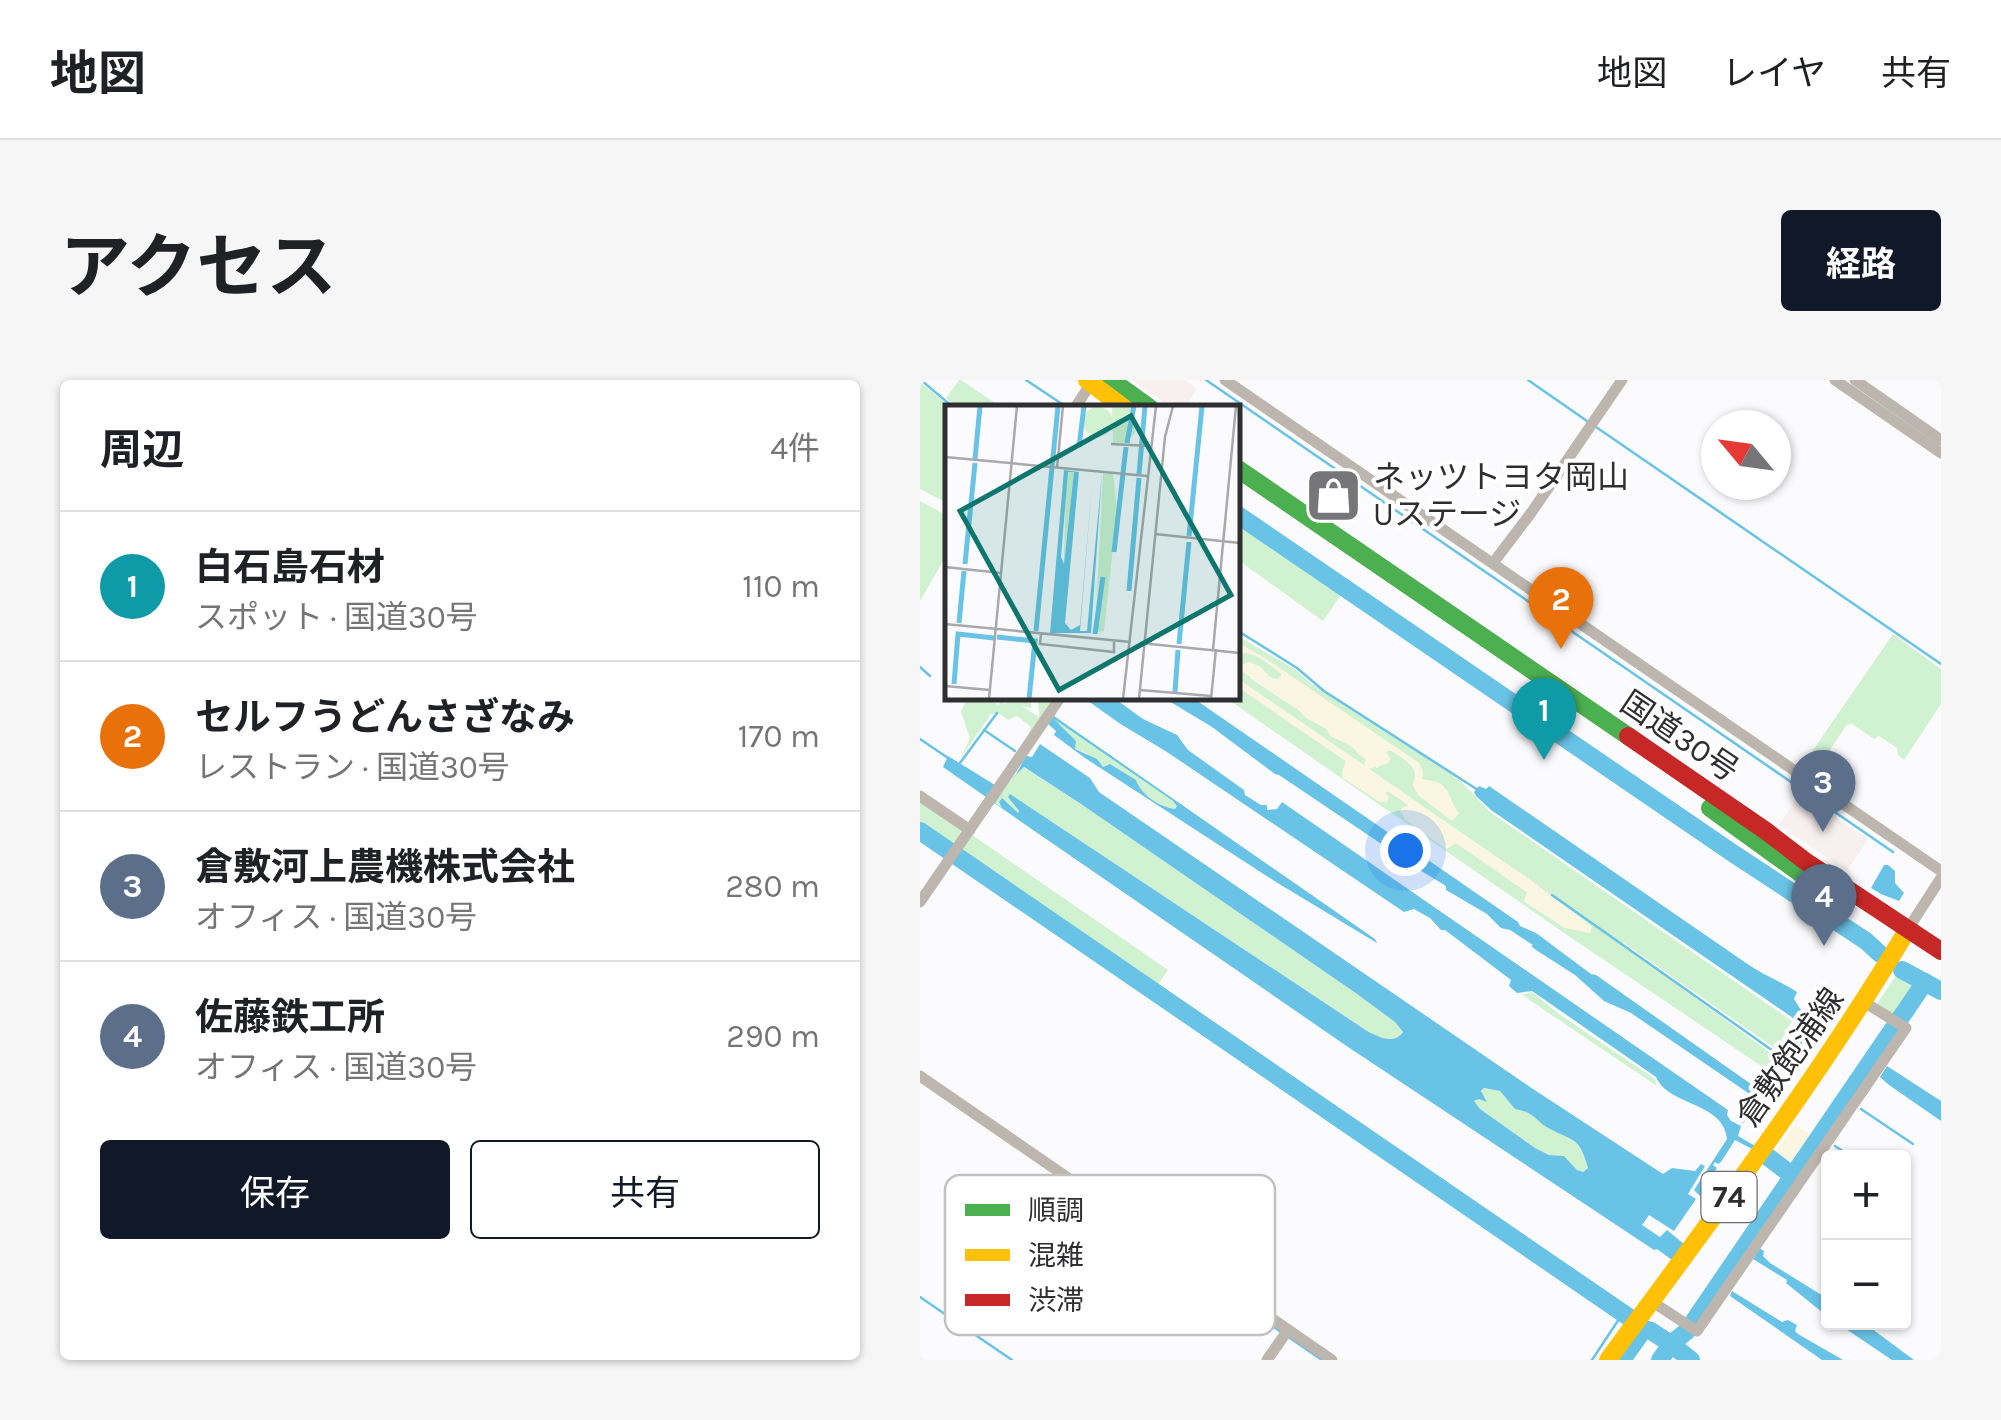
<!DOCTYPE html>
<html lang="ja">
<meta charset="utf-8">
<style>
:root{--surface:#fff;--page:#f6f6f6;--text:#202124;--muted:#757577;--line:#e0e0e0;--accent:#111827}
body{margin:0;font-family:Karla,"Noto Sans JP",sans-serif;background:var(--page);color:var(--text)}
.controls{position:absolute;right:30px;bottom:30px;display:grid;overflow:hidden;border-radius:10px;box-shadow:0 2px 8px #0004}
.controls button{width:90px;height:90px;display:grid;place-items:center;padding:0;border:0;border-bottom:2px solid var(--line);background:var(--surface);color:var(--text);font:50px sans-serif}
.compass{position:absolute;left:781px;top:30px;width:90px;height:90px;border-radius:50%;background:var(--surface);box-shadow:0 2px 8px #0004;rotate:299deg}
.you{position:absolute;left:485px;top:470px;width:35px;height:35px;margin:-25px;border:8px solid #fff;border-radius:50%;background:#1a73e8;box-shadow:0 0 0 15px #1a73e833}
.badge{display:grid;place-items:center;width:65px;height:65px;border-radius:50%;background:var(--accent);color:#fff;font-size:32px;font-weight:700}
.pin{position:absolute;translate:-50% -82px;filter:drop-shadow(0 2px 5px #0008)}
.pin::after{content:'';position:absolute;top:52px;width:35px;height:30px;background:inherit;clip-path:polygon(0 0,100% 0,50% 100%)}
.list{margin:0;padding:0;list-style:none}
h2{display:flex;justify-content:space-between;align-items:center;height:130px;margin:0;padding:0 40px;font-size:42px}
h2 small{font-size:32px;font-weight:400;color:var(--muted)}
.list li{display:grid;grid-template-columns:65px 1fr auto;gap:30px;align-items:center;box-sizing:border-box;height:150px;padding:0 40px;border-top:2px solid var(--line)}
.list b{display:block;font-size:38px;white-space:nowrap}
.list p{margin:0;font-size:32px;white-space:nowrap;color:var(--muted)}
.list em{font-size:32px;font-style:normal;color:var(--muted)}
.actions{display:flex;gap:20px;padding:30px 40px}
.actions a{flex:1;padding:22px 0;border:2px solid var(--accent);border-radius:10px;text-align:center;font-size:35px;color:var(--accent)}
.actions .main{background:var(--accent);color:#fff}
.map{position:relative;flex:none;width:1021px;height:980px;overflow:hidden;border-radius:10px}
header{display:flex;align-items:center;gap:60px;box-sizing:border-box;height:140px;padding:0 50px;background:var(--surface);border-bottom:2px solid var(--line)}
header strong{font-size:48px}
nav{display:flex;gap:55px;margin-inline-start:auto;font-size:35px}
.intro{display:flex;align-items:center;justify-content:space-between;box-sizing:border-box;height:240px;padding:0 60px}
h1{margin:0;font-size:70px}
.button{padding:25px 45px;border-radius:10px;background:var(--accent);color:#fff;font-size:35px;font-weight:700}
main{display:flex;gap:60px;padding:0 60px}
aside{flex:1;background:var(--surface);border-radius:10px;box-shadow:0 2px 8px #0004}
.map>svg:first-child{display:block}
</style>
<header>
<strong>地図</strong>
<nav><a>地図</a><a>レイヤ</a><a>共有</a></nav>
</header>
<div class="intro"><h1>アクセス</h1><a class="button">経路</a></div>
<main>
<aside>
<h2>周辺<small>4件</small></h2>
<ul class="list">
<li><span class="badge" style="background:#0f9aa8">1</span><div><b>白石島石材</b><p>スポット · 国道30号</p></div><em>110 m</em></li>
<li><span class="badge" style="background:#e8710a">2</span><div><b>セルフうどんさざなみ</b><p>レストラン · 国道30号</p></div><em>170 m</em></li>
<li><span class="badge" style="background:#5c6f8a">3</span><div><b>倉敷河上農機株式会社</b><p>オフィス · 国道30号</p></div><em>280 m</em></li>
<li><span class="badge" style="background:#5c6f8a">4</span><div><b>佐藤鉄工所</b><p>オフィス · 国道30号</p></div><em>290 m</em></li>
</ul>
<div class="actions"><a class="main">保存</a><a>共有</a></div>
</aside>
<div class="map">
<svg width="1021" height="980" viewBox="0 0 1021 980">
<rect width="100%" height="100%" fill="#fbfbfe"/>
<g fill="#f8efef">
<path d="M212,0H265L277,9L265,27H251Z"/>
<path d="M880,414L948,459L927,491L859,445Z"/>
</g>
<g fill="#d1f2d1">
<path d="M39,0H41L81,27H38L26,18Z"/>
<path d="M0,2L30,27L28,28L27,123L0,109Z"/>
<path d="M0,121L28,136L27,174L0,221Z"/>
<path d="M318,144L421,215L403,241L318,180Z"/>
<path d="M973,254L1021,289V324L984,380L978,375L977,368L959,356L954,359L931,343L926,346L892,396L880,389Z"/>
<path d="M318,256L376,290L389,302L531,394C546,405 557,418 570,432L872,641L856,669L704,563L702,564L856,677L859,686L853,694L647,555L306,318H318V307L426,381L422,393L464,414L468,411L490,426L482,428L481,431L485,439L526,469L536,463L607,512L605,522L645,548L672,547L613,502L318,299V274C333,268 349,285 362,294V297C354,301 351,298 345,293L330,298L380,331C389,342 404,346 416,355C431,365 443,377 457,388L470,378L466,373L467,371L470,370C485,380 501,386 493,406L538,433L530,421L527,410L502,399L498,383L324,266L318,269Z"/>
<path d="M47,318H66L78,325L83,318H89L83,324L95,320L94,318H112L111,328L102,326L119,337L118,321L113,318H136L112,355L109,353L111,347L97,336L88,340L80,334H71L40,379L50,358L41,332Z"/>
<path d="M135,339L253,421L257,426L255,429C239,426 221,415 216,400L190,384L183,387L166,373L155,369L156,361L133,340Z"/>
<path d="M103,387L161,424L437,614L475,642L483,651C473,665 459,657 447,651L99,420L89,417L99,432L97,433L82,426V428L74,423L91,399Z"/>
<path d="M0,421L43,450L32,469L0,447Z"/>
<path d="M52,455L248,590L235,609L39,473Z"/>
<path d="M977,594L996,609L976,637L957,624Z"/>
<path d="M612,612L639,634L735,699L737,706L602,615Z"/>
<path d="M564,708L580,711L595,729C617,733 614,741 630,749C656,762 658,757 668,788L663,792L657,790L644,776L629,775L615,768L560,729L554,721L559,719Z"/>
</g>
<g fill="#fbf6e2">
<path d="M324,266L345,278L499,383L503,391L502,399C507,400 512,401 517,402C530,407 530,423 539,433L532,441L498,415L493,406L496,392L492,384L471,370L467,371L466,373L470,378L469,383L448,389L613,502L672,547L670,553L645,548L604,521L607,512L536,463L526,469L485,439L480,431L482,428L489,425L468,411L465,413L469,417L467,422H460L423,398L422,393L426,381L318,307V299L444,385L446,379L438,374L436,368L410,356L406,348L386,338L380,331L323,292L321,285L329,282L341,287L351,299H358L362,294C350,285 333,269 318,274V269Z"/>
<path d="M875,744L895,758L871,792L851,777Z"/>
</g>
<g fill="#69c3e6" fill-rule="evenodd">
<path d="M164,318H194L223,339L257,355L268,370L324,410L325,415L341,425H347V430L357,429L362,422L808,730L807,735L811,741L821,746L818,756L837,767L834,770L815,760L801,782L798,784L795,782L793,785L797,788L780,816L774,810L807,759C804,722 748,726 736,697L612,611L597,613L589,606L591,600L525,550H521L510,538L494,529L484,532L247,372L199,343Z"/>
<path d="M244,318H273L598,542L600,546L616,553L671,594L676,595L838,709L849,699L853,701L832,735L823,743L820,741L834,717L711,633L684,621L655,595L616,570L611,566L613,565L590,550L581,548L567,534L526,510V506L503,492L359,395L355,394L292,347Z"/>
<path d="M134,336L455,559L457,563L356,502L165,378L134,355L136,351L128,344ZM134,339L253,421L257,426L255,429C240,427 221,415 216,400L190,384L183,387L177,379L155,369L156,361Z"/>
<path d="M120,364L170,398L179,412L613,709L743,794L752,788L775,791L781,784L785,786L768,814L776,819L754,851L729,835L722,845L740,857L747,850L764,864L752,880L737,869L734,870L428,667L74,423L91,399L95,396L106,376L112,377ZM104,387L161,424L437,614L475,642L483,652C473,665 459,657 447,651L99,420L90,414L88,417L99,431L98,433L82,418L79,422L82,428L75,423L91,399ZM564,708L580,711L595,729C617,733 614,741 630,749C655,762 659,757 668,788L663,792L657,790L644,776L629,775L615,768L560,729L554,721L559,719L567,722L561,711Z"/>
<path d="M28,376L75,405L66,417L23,387Z"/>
<path d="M559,406L566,409L569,406L826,583C843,595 860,601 877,612L874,619L881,630L896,642L877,671L871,668L879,645L876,640L571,430L556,416L554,412Z"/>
<path d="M964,485H968L975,491V503L984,513L979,521L961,514L951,508Z"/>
<path d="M967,686L1021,721V741L969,705L960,697Z"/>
<path d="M839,868L844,871L843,876L850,883L908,919V937L866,903L867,900L833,879Z"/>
<path d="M812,911L862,942L868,940L877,945L875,951L878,954L923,980H902L810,916Z"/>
<path d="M917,943H944L994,980H972Z"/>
</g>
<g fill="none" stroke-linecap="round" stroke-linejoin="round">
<g stroke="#69c3e6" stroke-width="2.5">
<path d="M1,0L34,28"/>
<path d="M106,0L148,28"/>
<path d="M286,0L973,472"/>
<path d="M608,0L667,41"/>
<path d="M676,47L1021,284"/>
<path d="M318,251L377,288L404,311L558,410"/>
<path d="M0,287L10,296"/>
<path d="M64,350L95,371"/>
<path d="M0,359L28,378"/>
<path d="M40,383L77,333"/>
<path d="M632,515L856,673L864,685L851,701"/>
<path d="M928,548L931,544"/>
<path d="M951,682L954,684"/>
<path d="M926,719L929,721"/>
<path d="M941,729L993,764"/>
<path d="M901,755L904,757"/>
<path d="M915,766L933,778"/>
<path d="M874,795L876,796"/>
<path d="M861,814L863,816"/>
<path d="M223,857L361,952"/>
<path d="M0,917L92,980"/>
<path d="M367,956L402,980"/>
<path d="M672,980L703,933"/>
</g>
<g stroke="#69c3e6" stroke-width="18">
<path d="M318,135L814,474L946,561L960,574"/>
<path d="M0,451L710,938"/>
<path d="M982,590L1021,611"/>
<path d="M848,777L873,796"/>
<path d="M702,980L724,949L731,951L751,964L767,951L1005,602"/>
<path d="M740,980L751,964L771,980"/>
</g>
<g stroke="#bdb6ae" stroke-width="11">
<path d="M305,0L1021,491"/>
<path d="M915,0L1021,73"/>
<path d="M935,0L1021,60"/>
<path d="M155,28L173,0"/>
<path d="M573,183L611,133L702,0"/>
<path d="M0,416L50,450"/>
<path d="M0,522L140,318"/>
<path d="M988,549L1021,498"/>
<path d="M0,696L412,980"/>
<path d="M731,921L777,951L986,648L944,622"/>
<path d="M347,980L368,950"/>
</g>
<g stroke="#4caf50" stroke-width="18">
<path d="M191,0L230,28"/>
<path d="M318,89L708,356"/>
<path d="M790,428L880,493"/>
</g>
<g stroke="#ffc107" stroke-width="18">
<path d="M167,0L204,28"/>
<path d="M688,980C792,839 898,699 988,549"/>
</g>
<path stroke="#c62828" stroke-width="18" d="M708,356L846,451L885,481L1021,571"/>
</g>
<defs>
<symbol id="shop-square" viewBox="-11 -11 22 22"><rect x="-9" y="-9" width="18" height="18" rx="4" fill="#767679" stroke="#fff"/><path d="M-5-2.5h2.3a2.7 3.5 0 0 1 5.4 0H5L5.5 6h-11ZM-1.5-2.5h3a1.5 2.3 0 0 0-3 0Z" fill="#fff"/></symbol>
</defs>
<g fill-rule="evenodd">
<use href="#shop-square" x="382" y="84" width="63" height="63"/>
</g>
<g text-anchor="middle" stroke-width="8" stroke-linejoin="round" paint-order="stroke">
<rect fill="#fff" stroke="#6d6d6f" stroke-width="2.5" x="781.5" y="792" width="55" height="50" rx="8"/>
<g font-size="30" font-weight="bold" fill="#2f2f31">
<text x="809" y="827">74</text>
</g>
<g font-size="32" fill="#2f2f31" stroke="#fff" text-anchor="start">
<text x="453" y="108">ネッツトヨタ岡山<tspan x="453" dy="37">Uステージ</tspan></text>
</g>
<g font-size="32" fill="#2f2f31" stroke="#fff">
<text transform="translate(760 356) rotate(34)" y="11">国道30号</text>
<text transform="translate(870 677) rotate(-55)" y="11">倉敷飽浦線</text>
</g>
</g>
<g transform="translate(25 25)">
<rect width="295" height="295" fill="#fbfbfe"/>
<path d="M167,1H188L190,28L181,38H168ZM138 17a15 15 0 1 1 30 0a15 15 0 1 1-30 0ZM128,66L129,68L119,159L121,67ZM158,68L168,69L172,105L159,226L150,228Z" fill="#d1f2d1"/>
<path d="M119,65L134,67L120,218L126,225L135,220L148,68L135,226H142L157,69L146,228H105ZM123,67H129L119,159L116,152Z" fill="#69c3e6" fill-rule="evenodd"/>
<path fill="none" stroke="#69c3e6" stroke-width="5" d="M182,38L189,1M134,42L139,1M30,54L35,1M194,69L200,1M244,131L257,1M169,147L181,42M20,159L30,58M184,186L194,73M14,218L19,166M91,226L113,1M150,229L158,172M52,232L90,236L84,294M234,239L244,137M9,279L13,229L49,233M230,287L233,245"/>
<path fill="none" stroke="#a9a9ac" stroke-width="2.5" d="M166,39L205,41M0,52L202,71M112,63L118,1M210,129L295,138M0,162L56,168M0,219L186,237M96,229L95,239L169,247V237M195,238L295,248M268,245L291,1M0,281L45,285M195,285L266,291M44,294L72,1M178,294L211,1M194,294L220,32L228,1M266,294L271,244"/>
<path fill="#0f766e" fill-opacity="0.15" stroke="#0f766e" stroke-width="5" d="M186,11L286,190L114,285L15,106Z"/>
<rect width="295" height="295" fill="none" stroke="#2f2f31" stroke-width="5"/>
</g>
<rect x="25" y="795" width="330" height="160" rx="15" fill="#fff" stroke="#c1c1c1" stroke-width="2.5"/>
<rect x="45" y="824" width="45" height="12" fill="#4caf50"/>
<rect x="45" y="869" width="45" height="12" fill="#ffc107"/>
<rect x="45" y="914" width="45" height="12" fill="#c62828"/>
<g font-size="28" fill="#2f2f31">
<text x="108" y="840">順調</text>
<text x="108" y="885">混雑</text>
<text x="108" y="930">渋滞</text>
</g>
</svg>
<div class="controls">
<button>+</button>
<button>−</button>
</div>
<svg class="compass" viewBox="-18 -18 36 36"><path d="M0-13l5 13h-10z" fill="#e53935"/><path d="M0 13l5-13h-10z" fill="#757577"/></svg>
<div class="you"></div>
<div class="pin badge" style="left:624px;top:380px;background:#0f9aa8">1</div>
<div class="pin badge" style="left:641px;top:269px;background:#e8710a">2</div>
<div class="pin badge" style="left:903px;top:452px;background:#5c6f8a">3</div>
<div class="pin badge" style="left:904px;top:566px;background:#5c6f8a">4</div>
</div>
</main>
